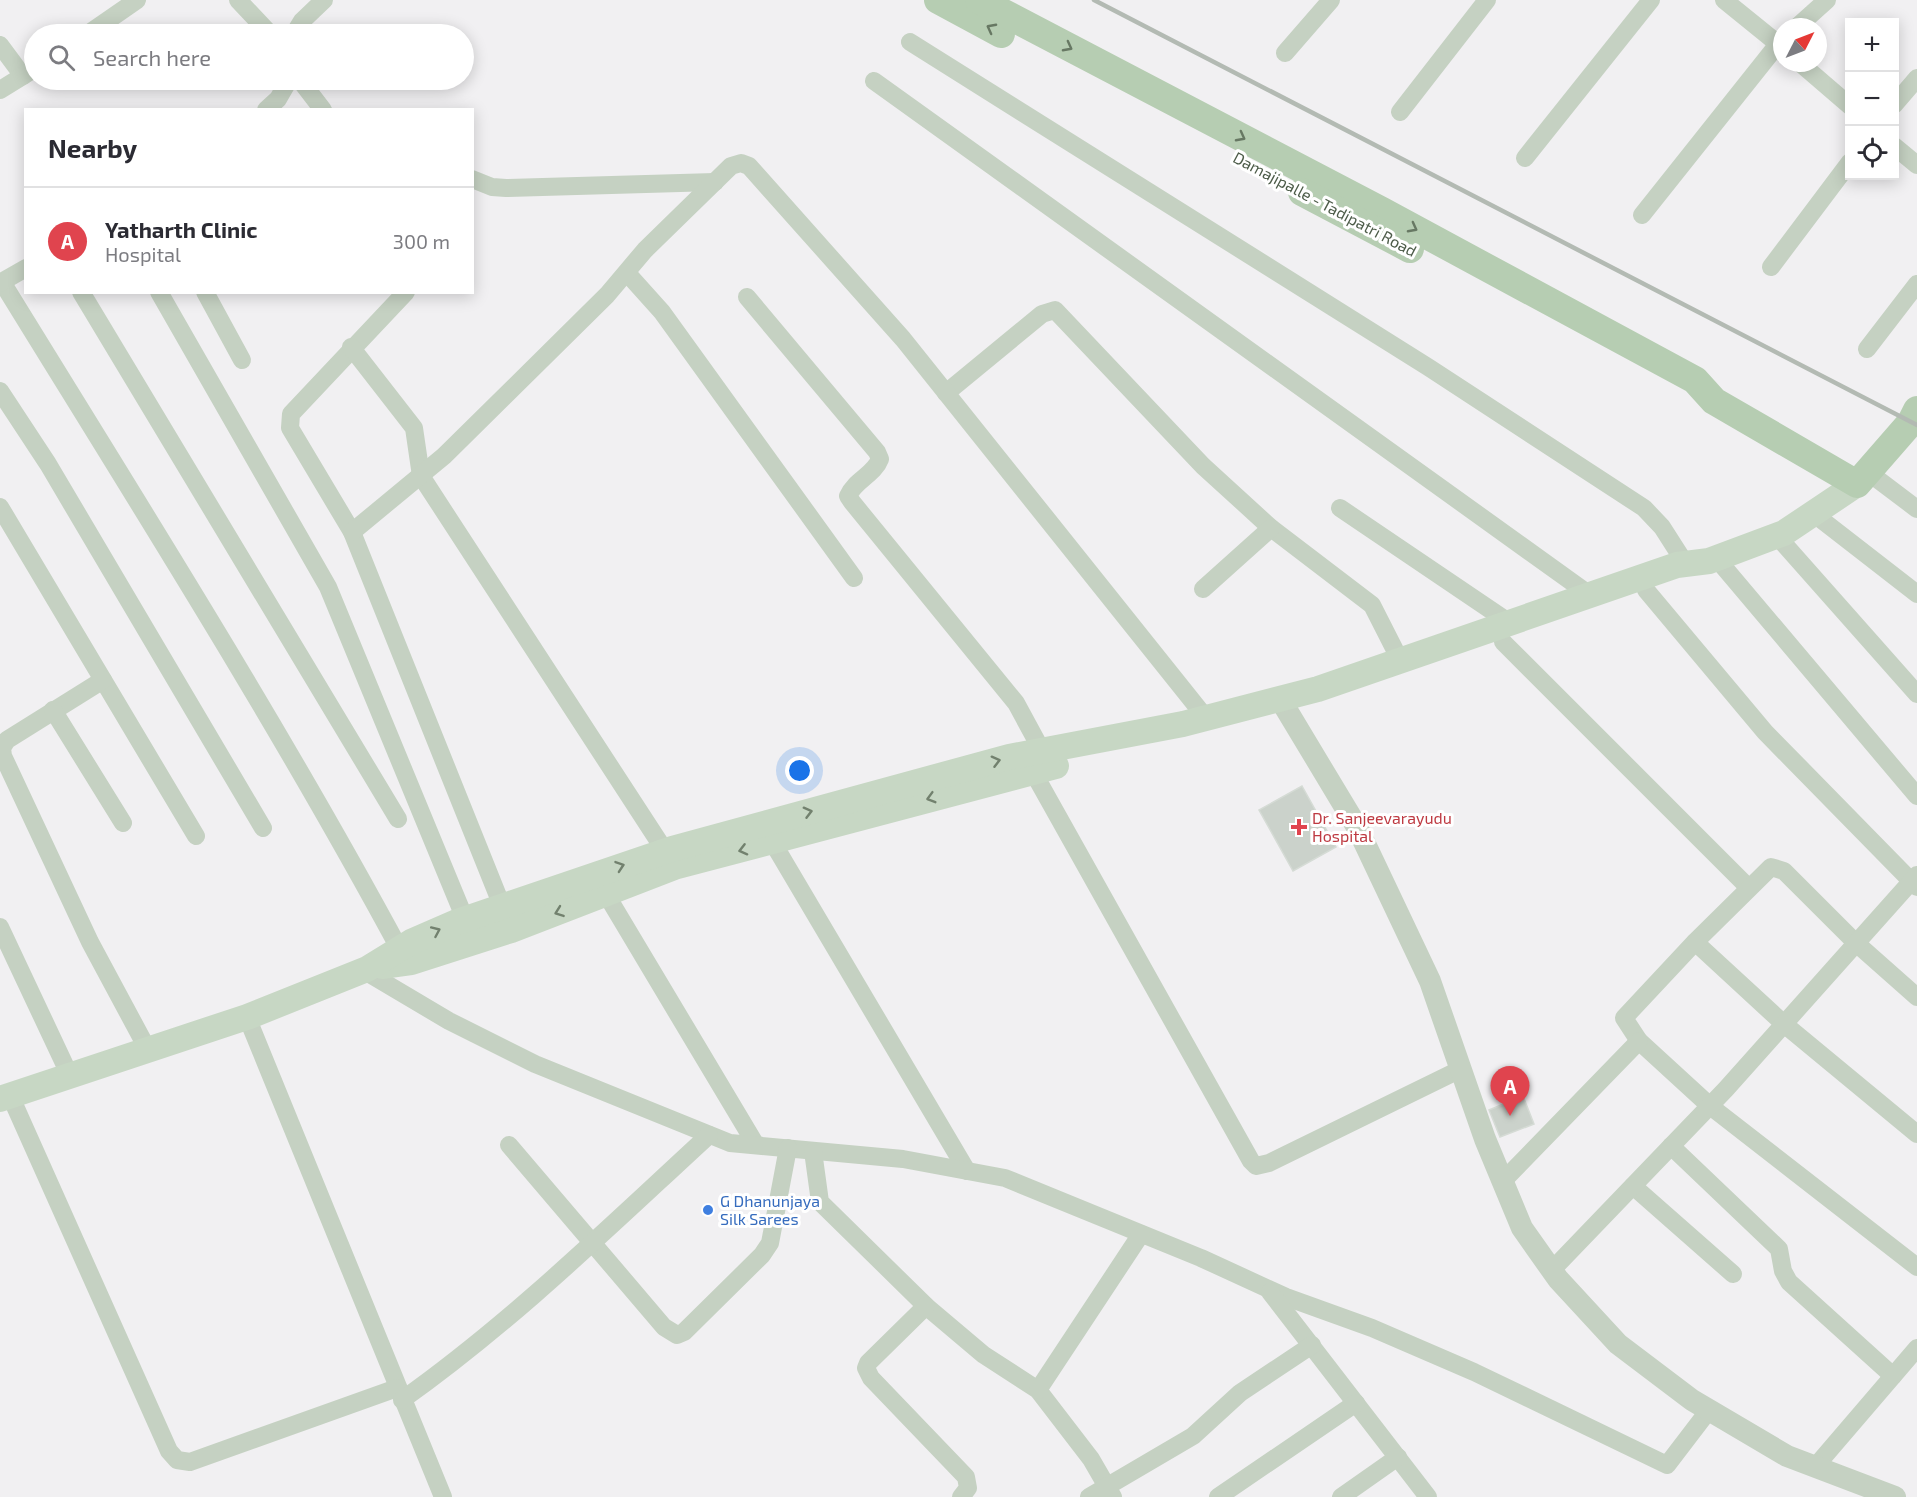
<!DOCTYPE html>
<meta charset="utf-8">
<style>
:root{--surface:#fff;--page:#f2f2f3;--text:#2b2b33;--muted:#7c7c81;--line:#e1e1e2;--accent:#1a73e8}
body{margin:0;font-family:"Exo 2",sans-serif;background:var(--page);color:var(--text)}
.controls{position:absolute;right:18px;top:18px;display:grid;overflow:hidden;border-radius:0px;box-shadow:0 3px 15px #0003}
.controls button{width:54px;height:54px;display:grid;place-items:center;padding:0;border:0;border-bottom:2px solid var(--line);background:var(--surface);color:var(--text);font:30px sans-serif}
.compass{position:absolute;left:1773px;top:18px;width:54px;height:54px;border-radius:50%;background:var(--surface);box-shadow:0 3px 15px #0003;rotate:48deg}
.you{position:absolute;left:800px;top:771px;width:21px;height:21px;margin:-15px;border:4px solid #fff;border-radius:50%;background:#1a73e8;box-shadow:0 0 0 9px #1a73e833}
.badge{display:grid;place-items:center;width:39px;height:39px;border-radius:50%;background:var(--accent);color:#fff;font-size:20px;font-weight:700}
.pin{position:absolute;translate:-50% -50px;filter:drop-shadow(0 2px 3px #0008)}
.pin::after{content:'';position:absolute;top:32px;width:21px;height:18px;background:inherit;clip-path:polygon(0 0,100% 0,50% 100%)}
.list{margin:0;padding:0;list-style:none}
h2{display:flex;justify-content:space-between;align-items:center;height:78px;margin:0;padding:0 24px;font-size:26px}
h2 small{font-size:20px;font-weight:400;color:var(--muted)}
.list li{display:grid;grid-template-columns:39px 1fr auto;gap:18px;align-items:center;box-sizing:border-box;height:108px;padding:0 24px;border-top:2px solid var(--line)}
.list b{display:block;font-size:22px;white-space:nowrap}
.list p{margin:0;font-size:20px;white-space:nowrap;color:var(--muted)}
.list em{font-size:20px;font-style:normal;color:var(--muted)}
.icon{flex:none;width:33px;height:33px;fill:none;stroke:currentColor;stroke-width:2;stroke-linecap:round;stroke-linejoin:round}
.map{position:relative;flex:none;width:1917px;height:1497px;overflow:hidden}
.search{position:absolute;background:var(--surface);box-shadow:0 3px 15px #0003;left:24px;top:24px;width:450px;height:66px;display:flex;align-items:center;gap:15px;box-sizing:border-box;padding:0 21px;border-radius:33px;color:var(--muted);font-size:22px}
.panel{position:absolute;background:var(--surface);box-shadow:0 3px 15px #0003;left:24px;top:108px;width:450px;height:186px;border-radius:0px}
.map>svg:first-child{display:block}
</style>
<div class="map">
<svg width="1917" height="1497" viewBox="0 0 1917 1497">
<rect width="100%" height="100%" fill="#f1f0f2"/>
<g fill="#cbd2cb" stroke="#d5dbd5" stroke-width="1.5">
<path d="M1302,786L1336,847L1293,871L1259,810Z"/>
<path d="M1523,1096L1534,1124L1500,1137L1489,1110Z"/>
</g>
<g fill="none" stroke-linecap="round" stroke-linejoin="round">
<g stroke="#c5d1c2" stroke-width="18">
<path d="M238,0L270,34"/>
<path d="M1724,0L1782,47"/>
<path d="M1797,27L1827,0"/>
<path d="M88,34L137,0"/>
<path d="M294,34L302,21L324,0"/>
<path d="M910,42L1428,367L1644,508L1662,527L1685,563"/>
<path d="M0,45L23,76"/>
<path d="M1285,53L1331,0"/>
<path d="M1800,63L1850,106"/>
<path d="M300,80L323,110"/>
<path d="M874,81L1590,595"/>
<path d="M0,90L34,69"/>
<path d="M1894,105L1917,78"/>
<path d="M266,110L278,99L289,80"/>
<path d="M1400,112L1487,0"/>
<path d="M1894,146L1917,165"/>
<path d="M1525,158L1651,0"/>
<path d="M472,179L492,187L506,188L715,182"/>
<path d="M1642,215L1782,39"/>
<path d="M1771,267L1850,162"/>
<path d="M627,273L662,312L854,578"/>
<path d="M2,282C138,503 277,722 400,950"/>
<path d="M0,283L26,268"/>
<path d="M81,292L398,819"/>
<path d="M159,292L328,587L465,919"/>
<path d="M205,292L242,360"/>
<path d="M406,292L291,414L290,428L352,532L502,906"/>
<path d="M747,297L877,452L880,459C874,475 855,480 848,496L852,502L1016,703L1042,751"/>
<path d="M351,347L414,428L421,476L665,851"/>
<path d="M1867,349L1917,284"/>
<path d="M0,391L48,464L263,828"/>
<path d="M946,393L1042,314L1055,310L1203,466L1271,528L1372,605L1401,662"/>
<path d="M1868,472L1917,509"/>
<path d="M0,507L196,836"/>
<path d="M1340,508L1510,623"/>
<path d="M1814,514L1917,594"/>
<path d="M352,532L444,456L607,295L645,250L731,166L741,163L749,166L903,339L1206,718"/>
<path d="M1777,536L1917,694"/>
<path d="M1717,559L1917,796"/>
<path d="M1203,589L1271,528"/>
<path d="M1646,590L1765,732L1917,887"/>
<path d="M1503,642L1749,888"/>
<path d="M103,680L7,740L2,748L3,756L90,942L148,1050"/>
<path d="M53,710L123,823"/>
<path d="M1032,770L1251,1161L1256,1166L1269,1163L1461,1069"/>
<path d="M766,831L967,1171"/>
<path d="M606,894L756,1145"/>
<path d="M0,927L70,1076"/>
<path d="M1695,942L1784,1024L1917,1134"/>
<path d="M363,970L449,1021L535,1064L730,1143L903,1159L1005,1178L1201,1258L1286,1297L1372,1328L1474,1372L1667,1465L1709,1410"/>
<path d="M1917,997L1856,943L1784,871L1771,867L1695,942L1624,1018L1639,1041L1710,1106L1917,1267"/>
<path d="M247,1017L443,1497"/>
<path d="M10,1095L169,1451L177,1460L190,1462L397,1388"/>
<path d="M509,1145L664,1327L677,1335L684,1332L762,1255L770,1243L788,1148"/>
<path d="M1671,1146L1779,1249L1783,1271L1789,1282L1893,1376"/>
<path d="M813,1151L820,1202L926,1306L984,1355L1038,1390L1091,1459L1113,1497"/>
<path d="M1503,1181L1639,1041"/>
<path d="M1633,1186L1733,1274"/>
<path d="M1552,1270L1726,1089L1917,875"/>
<path d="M1270,1292L1428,1497"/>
<path d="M926,1306L868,1363L866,1368L871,1378L966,1477L968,1488L961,1497"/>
<path d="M1038,1390L1141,1234"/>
<path d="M402,1400C512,1322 610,1226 709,1135"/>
<path d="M1815,1467L1917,1348"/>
<path d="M1089,1497L1193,1436L1240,1393L1312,1345"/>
<path d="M1218,1497L1356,1403"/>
<path d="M1341,1497L1398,1457"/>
</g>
<path stroke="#c5d1c2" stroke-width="22" d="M1280,699L1357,827L1430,981L1485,1139L1522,1228L1558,1279L1618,1344L1692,1400L1787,1456L1895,1497"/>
<g stroke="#c7d7c4" stroke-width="26">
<path d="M382,966L411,962L511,930L674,867L1056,766"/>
<path d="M0,1099L247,1017L367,969L411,942L457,922L672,849L1009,757L1183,724L1318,689L1677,565L1709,561L1784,533L1857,484"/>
</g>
<g stroke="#b6cdb2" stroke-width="28">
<path d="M938,0L1001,34"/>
<path d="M979,0L1382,211L1695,380L1714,401L1857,484L1911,422L1917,410"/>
<path d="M1302,192L1410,249"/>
</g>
<path stroke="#b3bab3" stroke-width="4.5" d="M1094,0L1917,425"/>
</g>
<defs><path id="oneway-chevron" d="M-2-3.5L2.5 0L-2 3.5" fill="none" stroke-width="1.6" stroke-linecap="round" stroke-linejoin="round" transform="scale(1.5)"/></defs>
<g stroke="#677863">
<use href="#oneway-chevron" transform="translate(991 28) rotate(-152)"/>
<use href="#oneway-chevron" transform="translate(1068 47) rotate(28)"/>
<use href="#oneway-chevron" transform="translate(1241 137) rotate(28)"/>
<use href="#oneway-chevron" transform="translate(1413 228) rotate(28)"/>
</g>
<g stroke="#72816e">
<use href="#oneway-chevron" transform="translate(996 761) rotate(-15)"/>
<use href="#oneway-chevron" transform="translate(931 798) rotate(164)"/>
<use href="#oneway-chevron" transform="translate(808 812) rotate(-15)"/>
<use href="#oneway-chevron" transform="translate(743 850) rotate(166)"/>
<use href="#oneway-chevron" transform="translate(620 866) rotate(-19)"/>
<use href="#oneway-chevron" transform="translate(559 912) rotate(160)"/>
<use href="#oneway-chevron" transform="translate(436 931) rotate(-24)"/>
</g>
<path fill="#e0444e" stroke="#fff" stroke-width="2" d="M1296 818h6v6h6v6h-6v6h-6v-6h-6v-6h6z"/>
<circle fill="#3f7fe0" stroke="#fff" stroke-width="2" cx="708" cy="1210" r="6"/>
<g text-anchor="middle" stroke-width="6" stroke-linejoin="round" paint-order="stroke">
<g font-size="16" fill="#4d5c49" stroke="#fff">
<text transform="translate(1325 204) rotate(28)" y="6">Damajipalle - Tadipatri Road</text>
</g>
<g font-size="16" fill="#be3a42" stroke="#fff" text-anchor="start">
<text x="1312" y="824">Dr. Sanjeevarayudu<tspan x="1312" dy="18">Hospital</tspan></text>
</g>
<g font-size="16" fill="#366cbe" stroke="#fff" text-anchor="start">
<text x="720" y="1207">G Dhanunjaya<tspan x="720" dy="18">Silk Sarees</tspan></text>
</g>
</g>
</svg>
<div class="controls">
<button>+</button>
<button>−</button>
<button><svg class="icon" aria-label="locate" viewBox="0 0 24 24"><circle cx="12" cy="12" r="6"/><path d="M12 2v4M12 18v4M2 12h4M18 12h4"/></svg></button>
</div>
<svg class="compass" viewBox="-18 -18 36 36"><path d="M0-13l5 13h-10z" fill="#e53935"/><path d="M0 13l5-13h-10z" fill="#7c7c81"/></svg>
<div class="you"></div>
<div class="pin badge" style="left:1510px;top:1116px;background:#e0444e">A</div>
<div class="search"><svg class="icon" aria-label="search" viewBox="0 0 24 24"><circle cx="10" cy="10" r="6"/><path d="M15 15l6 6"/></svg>Search here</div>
<section class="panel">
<h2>Nearby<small></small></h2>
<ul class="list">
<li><span class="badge" style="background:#e0444e">A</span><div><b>Yatharth Clinic</b><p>Hospital</p></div><em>300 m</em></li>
</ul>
</section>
</div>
